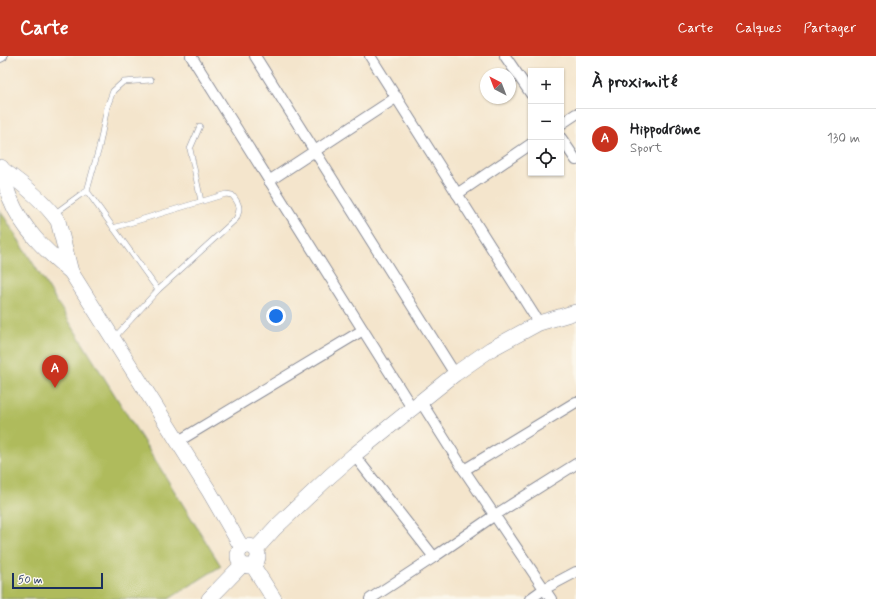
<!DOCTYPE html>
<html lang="fr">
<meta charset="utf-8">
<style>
:root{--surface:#fff;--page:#f6f6f6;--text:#202124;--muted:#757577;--line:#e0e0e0;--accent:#c8321e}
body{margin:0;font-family:Mynerve,sans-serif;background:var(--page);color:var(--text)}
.controls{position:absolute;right:12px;top:12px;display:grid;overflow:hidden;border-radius:0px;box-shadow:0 1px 3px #0004}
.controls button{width:36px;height:36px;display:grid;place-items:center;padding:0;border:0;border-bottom:1px solid var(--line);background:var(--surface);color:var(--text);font:20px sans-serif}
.compass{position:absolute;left:480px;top:12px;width:36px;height:36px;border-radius:50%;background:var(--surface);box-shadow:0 1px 3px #0004;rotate:318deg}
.scale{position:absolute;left:12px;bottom:10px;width:91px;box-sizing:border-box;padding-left:4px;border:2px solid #1b2f5e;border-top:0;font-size:11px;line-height:14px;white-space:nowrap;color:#1b2f5e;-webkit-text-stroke:3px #fbf7ec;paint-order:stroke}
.you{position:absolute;left:276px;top:260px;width:14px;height:14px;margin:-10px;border:3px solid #fff;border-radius:50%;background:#1a73e8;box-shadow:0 0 0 6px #1a73e833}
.badge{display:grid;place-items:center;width:26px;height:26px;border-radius:50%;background:var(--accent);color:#fff;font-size:13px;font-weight:700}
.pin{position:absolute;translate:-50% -33px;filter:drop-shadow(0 1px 2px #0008)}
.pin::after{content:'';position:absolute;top:21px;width:14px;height:12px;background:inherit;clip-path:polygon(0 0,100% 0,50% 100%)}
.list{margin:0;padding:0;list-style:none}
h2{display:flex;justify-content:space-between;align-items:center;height:52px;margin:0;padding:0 16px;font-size:17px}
h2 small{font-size:13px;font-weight:400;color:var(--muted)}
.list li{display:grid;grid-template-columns:26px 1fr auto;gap:12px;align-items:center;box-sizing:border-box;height:60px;padding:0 16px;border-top:1px solid var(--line)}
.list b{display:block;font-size:15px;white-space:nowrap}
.list p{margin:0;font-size:13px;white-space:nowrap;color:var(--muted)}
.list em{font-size:13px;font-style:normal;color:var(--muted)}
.icon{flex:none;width:22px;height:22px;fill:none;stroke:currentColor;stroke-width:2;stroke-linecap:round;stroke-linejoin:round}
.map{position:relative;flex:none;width:576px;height:543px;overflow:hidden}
header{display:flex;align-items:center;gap:24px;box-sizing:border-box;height:56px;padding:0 20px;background:var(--accent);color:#fff}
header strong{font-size:19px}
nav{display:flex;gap:22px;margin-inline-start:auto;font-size:14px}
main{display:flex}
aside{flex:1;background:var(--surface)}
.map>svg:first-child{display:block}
</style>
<header>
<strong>Carte</strong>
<nav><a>Carte</a><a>Calques</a><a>Partager</a></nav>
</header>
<main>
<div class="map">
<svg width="576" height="543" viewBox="0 0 576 543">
<rect width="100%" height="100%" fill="#fbf7ec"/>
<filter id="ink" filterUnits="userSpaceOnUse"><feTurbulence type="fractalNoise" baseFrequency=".025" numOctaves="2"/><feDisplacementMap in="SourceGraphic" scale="8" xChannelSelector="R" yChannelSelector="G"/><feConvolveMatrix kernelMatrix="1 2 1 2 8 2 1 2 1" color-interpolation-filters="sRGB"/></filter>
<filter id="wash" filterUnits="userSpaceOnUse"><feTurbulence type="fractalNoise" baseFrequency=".012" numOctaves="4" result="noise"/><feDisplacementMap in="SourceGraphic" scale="16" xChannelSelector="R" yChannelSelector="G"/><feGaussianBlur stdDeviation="0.9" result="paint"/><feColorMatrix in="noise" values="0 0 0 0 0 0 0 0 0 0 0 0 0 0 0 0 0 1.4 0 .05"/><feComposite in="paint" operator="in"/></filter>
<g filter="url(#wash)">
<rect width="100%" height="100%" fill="#f4e5cc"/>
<path fill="#afbb5c" stroke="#65755d" d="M0,154L221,510L169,543H0Z"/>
</g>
<g filter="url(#ink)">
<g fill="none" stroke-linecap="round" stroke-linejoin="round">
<defs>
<g id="lane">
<path d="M200,70L190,93L201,145"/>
<path d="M87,135L158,234"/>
<path d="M54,158L80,139L87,135L99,92L107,51L113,35L123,26L151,24"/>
<path d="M113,172L226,138L232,139C240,148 241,153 236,163L158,234L114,282"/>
</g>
<g id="street">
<path d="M191,0L412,352"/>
<path d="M255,0L455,318"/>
<path d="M370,0L539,267"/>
<path d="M505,0L531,38"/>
<path d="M0,1L2,0"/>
<path d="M561,68L576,58"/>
<path d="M561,82L576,104"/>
<path d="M269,125L397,41"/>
<path d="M457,138L531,88"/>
<path d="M421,346L464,414L551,543"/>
<path d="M177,386L363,274"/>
<path d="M354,399L434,501"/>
<path d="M464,414L576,346"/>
<path d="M370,543L434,501L495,459L576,408"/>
<path d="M530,543L544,533L576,516"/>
</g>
<g id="secondary">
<path d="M1,111L3,114C5,123 6,133 10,142C22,173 46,195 71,216"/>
<path d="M3,114C23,128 44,145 58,165L71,216L209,435L242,492"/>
<circle cx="248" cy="500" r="10"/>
<path d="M256,493L275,472L330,420L354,399L455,318L491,293L539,267L576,256"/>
<path d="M253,510L274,543"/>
<path d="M209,543L242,509"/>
</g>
</defs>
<use href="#lane" stroke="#888a95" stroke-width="6"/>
<use href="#street" stroke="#888a95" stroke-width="12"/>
<use href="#secondary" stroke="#888a95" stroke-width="16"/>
<use href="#lane" stroke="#fff" stroke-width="5"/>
<use href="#street" stroke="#fff" stroke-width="10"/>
<use href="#secondary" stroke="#fff" stroke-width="15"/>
</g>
</g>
</svg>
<div class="controls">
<button>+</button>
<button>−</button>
<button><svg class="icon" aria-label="locate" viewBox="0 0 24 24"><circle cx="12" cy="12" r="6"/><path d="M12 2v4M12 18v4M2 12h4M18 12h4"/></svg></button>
</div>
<svg class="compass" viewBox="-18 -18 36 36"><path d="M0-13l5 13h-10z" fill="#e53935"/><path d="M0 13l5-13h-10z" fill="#757577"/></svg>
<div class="scale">50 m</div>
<div class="you"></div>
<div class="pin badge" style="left:55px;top:332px">A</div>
</div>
<aside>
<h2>À proximité<small></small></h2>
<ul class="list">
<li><span class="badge">A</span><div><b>Hippodrôme</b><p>Sport</p></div><em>130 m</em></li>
</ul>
</aside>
</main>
